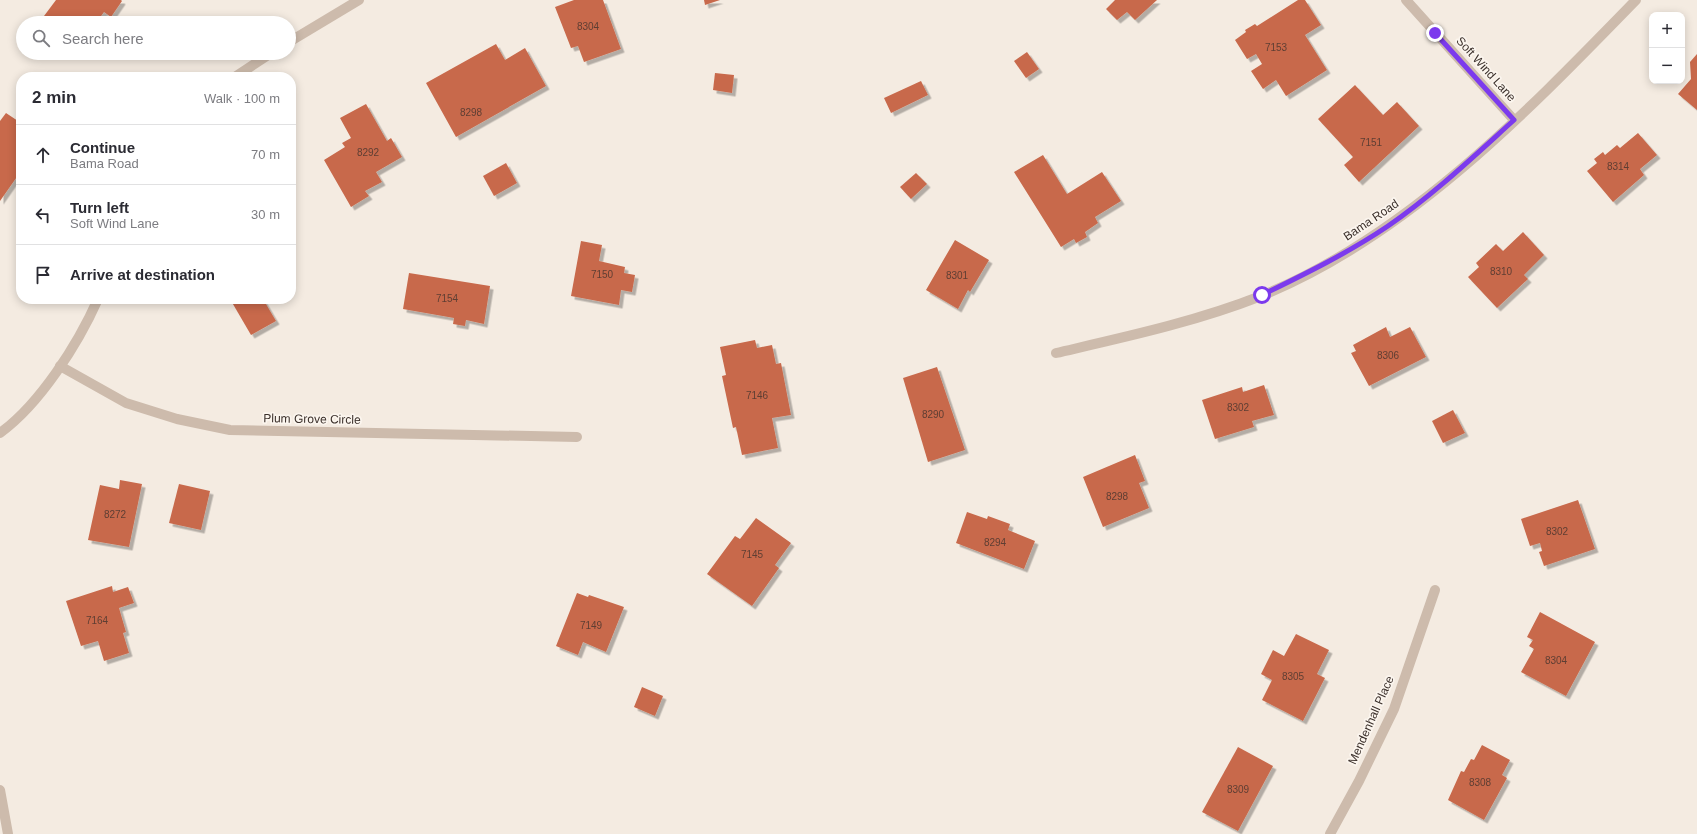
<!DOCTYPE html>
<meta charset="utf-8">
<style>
:root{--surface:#fff;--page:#f2f2f3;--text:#2b2b33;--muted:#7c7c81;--line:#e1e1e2}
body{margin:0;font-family:Helvetica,sans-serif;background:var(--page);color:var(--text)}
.controls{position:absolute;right:12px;top:12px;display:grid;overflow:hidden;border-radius:8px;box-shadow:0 2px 10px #0003}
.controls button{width:36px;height:36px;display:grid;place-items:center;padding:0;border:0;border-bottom:1px solid var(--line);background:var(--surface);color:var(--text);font:20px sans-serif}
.stop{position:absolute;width:12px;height:12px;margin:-9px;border:3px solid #7c3aed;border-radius:50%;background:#fff}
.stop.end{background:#7c3aed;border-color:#fff;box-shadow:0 1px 4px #0008}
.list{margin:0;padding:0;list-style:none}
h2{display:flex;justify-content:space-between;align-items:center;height:52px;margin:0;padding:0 16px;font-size:17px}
h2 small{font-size:13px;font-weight:400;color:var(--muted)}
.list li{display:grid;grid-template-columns:26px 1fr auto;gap:12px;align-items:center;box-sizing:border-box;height:60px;padding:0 16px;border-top:1px solid var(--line)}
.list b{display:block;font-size:15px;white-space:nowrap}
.list p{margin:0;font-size:13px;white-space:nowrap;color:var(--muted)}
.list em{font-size:13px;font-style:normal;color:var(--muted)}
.icon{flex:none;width:22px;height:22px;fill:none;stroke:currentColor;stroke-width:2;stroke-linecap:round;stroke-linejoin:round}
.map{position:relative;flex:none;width:1697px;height:834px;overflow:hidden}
.search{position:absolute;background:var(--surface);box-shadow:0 2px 10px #0003;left:16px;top:16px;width:280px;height:44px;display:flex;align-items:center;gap:10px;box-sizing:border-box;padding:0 14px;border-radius:22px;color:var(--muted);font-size:15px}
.panel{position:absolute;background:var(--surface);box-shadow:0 2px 10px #0003;left:16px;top:72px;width:280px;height:232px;border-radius:16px}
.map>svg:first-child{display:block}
</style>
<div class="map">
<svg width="1697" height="834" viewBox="0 0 1697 834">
<defs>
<filter id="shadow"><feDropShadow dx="3.5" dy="3.5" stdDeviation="0" flood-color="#0004"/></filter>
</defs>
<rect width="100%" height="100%" fill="#f4ebe1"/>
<g fill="#c8694b" filter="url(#shadow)">
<path d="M56,0H121L122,1L111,17L104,12L96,23H46L41,20Z"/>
<path d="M574,0H603L621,49L584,62L578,46L571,48L555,7Z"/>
<path d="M704,0H720L705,5Z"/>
<path d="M1115,0H1157L1135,20L1127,12L1117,20L1106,9Z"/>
<path d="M1298,0H1305L1321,25L1305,35L1327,70L1286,96L1276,80L1263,89L1251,71L1262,64L1256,54L1247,59L1235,40L1246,32L1245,30L1255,24L1257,26Z"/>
<path d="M496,44L505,60L525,48L546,86L456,137L426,83Z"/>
<path d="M1027,52L1039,69L1026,78L1014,61Z"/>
<path d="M1697,54V110L1678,94L1691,79L1690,62Z"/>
<path d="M715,73L734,75L732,93L713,90Z"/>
<path d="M921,81L928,95L891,113L884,98Z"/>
<path d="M1355,85L1383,115L1397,102L1419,126L1359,182L1344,165L1353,157L1318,119Z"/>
<path d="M366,104L387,141L391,138L402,157L376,172L382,182L365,191L369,196L351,207L324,160L345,147L342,143L351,138L340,118Z"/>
<path d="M6,113L21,123V151L16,158L21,162V171L0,201V121Z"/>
<path d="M1638,133L1657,155L1640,169L1644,175L1613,202L1587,171L1597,163L1594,159L1603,152L1605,155L1617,145L1620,148Z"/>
<path d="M1043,155L1067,194L1102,172L1121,201L1095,217L1098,223L1085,232L1087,237L1076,243L1074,239L1061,247L1014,172Z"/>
<path d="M506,163L517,183L494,196L483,176Z"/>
<path d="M916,173L927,184L911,199L900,187Z"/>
<path d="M1523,232L1544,255L1524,275L1528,279L1497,308L1468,277L1479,267L1476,263L1496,244L1503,251Z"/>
<path d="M955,240L989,260L970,292L968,290L958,309L926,290Z"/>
<path d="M581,241L602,245L599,261L625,267L624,273L635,275L632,292L621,290L619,305L571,296Z"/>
<path d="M409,273L490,286L484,324L466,320L465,326L453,324L454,318L403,309Z"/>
<path d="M230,299H263L276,321L251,335Z"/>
<path d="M1386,327L1390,337L1410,327L1426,357L1369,386L1351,353L1356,351L1353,345Z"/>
<path d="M755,340L757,348L772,345L776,364L781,363L791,415L772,418L778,448L742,455L736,427L733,428L722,376L726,375L720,347Z"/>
<path d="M937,367L965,450L928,462L903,378Z"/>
<path d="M1264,385L1274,415L1252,421L1254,427L1215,439L1202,400L1242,387L1243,392Z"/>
<path d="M1453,410L1465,433L1443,443L1432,421Z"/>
<path d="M1135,455L1145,481L1139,483L1149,508L1103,527L1083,477Z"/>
<path d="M120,480L142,484L129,547L88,540L100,485L119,489Z"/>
<path d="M179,484L210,491L201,530L169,523Z"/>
<path d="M1578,500L1595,549L1544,566L1539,552L1542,551L1540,543L1530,546L1521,519Z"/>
<path d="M967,512L987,519L988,516L1010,524L1008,530L1035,541L1024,569L956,543Z"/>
<path d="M756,518L791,543L775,565L779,568L752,606L707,574L735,536L740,539Z"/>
<path d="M112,586L113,592L128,587L134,603L119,608L126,632L123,633L129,653L104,661L98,641L81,646L66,601Z"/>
<path d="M577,593L588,597L589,595L624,607L606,652L583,642L578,655L556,646Z"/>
<path d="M1540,612L1595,642L1566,696L1521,672L1534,649L1529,646L1533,640L1527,637Z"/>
<path d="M1296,634L1329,650L1317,674L1325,678L1303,721L1262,700L1272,680L1261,674L1273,650L1284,656Z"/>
<path d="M642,687L663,696L655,716L634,707Z"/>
<path d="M1482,745L1510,760L1502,775L1507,778L1484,820L1448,800L1461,771L1464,772L1471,759L1474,760Z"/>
<path d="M1238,747L1273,766L1238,831L1202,812Z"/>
</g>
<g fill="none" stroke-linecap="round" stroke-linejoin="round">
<g stroke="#cdbbac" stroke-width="10">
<path d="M1406,0L1514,120"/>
<path d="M289,42L359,0"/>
<path d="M235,77L271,53"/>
<path d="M1056,353C1125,337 1195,322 1261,296C1407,237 1528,111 1636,0"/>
<path d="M60,366L126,403L177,419L230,430L577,437"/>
<path d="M0,433C40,404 78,344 98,299"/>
<path d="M0,790L8,834"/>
<path d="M1330,834L1359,781L1394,709L1435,590"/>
</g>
</g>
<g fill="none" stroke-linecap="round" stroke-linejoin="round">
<path stroke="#7c3aed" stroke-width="5" d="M1262,295C1305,274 1348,253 1388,226C1433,195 1473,157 1514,120L1435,33"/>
</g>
<g text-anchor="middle" stroke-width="3.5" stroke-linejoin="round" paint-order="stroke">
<g font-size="10" fill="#5e3e33">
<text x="588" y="30">8304</text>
<text x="1276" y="51">7153</text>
<text x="471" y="116">8298</text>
<text x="1371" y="146">7151</text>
<text x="368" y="156">8292</text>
<text x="1618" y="170">8314</text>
<text x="1501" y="275">8310</text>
<text x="602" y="278">7150</text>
<text x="957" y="279">8301</text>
<text x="447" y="302">7154</text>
<text x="1388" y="359">8306</text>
<text x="757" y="399">7146</text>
<text x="1238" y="411">8302</text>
<text x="933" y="418">8290</text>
<text x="1117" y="500">8298</text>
<text x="115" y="518">8272</text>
<text x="1557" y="535">8302</text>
<text x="995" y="546">8294</text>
<text x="752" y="558">7145</text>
<text x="97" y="624">7164</text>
<text x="591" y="629">7149</text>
<text x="1556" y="664">8304</text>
<text x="1293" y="680">8305</text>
<text x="1480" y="786">8308</text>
<text x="1238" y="793">8309</text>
</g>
<g font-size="12" fill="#3b302b" stroke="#fbf5ee">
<text transform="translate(1486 69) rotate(48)" y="4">Soft Wind Lane</text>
<text transform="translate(1371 220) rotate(-34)" y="4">Bama Road</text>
<text transform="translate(312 419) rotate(1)" y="4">Plum Grove Circle</text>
<text transform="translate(1371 720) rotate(-66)" y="4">Mendenhall Place</text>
</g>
</g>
</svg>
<div class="controls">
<button>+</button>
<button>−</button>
</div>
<div class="stop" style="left:1262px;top:295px"></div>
<div class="stop end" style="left:1435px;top:33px"></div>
<div class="search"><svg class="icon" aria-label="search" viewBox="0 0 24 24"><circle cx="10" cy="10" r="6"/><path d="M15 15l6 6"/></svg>Search here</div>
<section class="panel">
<h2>2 min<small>Walk · 100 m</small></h2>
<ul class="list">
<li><svg class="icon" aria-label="ahead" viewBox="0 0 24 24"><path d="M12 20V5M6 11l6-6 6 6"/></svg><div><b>Continue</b><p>Bama Road</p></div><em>70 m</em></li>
<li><svg class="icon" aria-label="left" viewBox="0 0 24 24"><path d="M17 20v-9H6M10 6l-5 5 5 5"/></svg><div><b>Turn left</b><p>Soft Wind Lane</p></div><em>30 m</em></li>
<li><svg class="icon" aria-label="arrive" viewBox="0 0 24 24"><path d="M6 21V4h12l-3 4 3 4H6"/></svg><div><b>Arrive at destination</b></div></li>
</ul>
</section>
</div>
